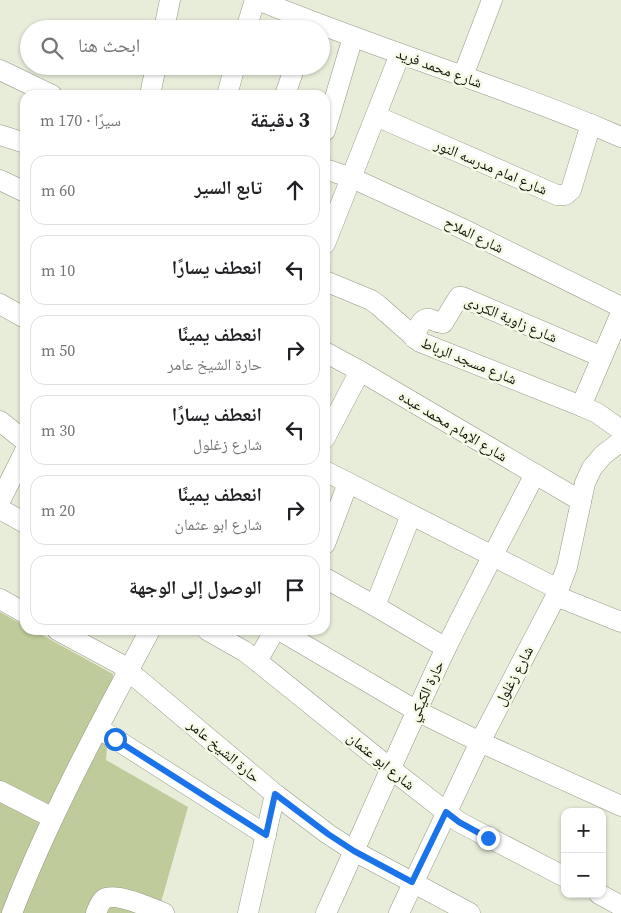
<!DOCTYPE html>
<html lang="ar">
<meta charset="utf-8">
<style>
:root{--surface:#fff;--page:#f6f6f6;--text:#202124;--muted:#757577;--line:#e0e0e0}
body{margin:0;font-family:"Source Serif 4","Noto Naskh Arabic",serif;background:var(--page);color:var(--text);direction:rtl}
.controls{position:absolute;right:15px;bottom:15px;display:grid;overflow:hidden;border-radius:10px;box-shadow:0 1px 4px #0004}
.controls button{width:45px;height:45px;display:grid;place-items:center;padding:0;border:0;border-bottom:1px solid var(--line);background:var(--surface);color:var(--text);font:25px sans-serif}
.stop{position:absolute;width:15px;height:15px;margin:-11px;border:4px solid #1a73e8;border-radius:50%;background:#fff}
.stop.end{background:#1a73e8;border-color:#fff;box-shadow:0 1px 5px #0008}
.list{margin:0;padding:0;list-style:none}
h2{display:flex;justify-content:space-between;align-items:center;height:65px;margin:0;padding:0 20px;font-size:21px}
h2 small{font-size:16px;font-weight:400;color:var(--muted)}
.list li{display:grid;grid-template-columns:32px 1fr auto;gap:15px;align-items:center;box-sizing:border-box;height:70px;margin:0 10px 10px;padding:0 10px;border:1px solid var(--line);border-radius:15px}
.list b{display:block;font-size:19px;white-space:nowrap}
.list p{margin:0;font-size:16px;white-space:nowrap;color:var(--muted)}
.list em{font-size:16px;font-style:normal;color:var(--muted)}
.icon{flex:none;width:28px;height:28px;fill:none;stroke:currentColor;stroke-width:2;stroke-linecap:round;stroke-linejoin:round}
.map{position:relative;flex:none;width:621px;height:913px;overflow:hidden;direction:ltr}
.search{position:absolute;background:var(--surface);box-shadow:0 1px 4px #0004;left:20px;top:20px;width:310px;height:55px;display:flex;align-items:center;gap:12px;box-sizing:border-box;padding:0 18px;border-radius:28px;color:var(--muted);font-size:19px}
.panel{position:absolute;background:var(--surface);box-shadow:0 1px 4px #0004;left:20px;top:90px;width:310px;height:545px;border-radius:15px;direction:rtl}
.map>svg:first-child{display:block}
</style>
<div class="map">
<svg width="621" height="913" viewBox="0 0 621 913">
<rect width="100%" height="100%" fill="#e7edd9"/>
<path fill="#bfcb9a" d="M0,612L25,626V630H33L113,674L106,760L188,807L158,913H0Z"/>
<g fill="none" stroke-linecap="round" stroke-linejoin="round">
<defs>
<g id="street">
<path d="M258,0C377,49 502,86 621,137"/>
<path d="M164,29L170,0"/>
<path d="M246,29L255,0"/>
<path d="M0,70L52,95"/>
<path d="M463,76L492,0"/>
<path d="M150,95L156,66"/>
<path d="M227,95L235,66"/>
<path d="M285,95L295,66"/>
<path d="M376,116L557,195H565L571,190L591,124"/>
<path d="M325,131L353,37"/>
<path d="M0,135L25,143"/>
<path d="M325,169L352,178L461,228L621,307"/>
<path d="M0,180L25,192"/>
<path d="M325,244L400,54"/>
<path d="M325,281L371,300L378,305L420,342L581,406L597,413L621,430"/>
<path d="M0,304L25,318"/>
<path d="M414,338C418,330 420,317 430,319C435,321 438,323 443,323L457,300L459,297H462L602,357"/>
<path d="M325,352L360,371L581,501"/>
<path d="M581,406L621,313"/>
<path d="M0,421L25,441"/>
<path d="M325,438L360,371"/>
<path d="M325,471L558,589"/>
<path d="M0,501L25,451"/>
<path d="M0,509L25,523"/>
<path d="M325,544L348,483"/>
<path d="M325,578L375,606L446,648"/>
<path d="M556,596L621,622"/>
<path d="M0,599L25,613"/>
<path d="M375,606L411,515"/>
<path d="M57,630L120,664L275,794L328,834L354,851L470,913"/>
<path d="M207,630L244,651L257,661L391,769L459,822L565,877"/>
<path d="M279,630L417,711L480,742L621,806"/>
<path d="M257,661L275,630"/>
<path d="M98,728L266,835"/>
<path d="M0,791L53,818"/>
<path d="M599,894L621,906"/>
<path d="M12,913C50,815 101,722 150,630"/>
<path d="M96,913C98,908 100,902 104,899C117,892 150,908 164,913"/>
<path d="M248,913L275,794"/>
<path d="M326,913C366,825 404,737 445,650C474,591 505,532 535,474"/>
<path d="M399,913L480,742L556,596L567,567L585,483L592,468L603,455L616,445L621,443"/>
</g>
</defs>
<use href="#street" stroke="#949986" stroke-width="21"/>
<use href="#street" stroke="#fff" stroke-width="20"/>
</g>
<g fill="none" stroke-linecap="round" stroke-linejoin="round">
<path stroke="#1a73e8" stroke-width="6" d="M115,739L266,835L275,794L328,834L354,851L412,882L446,812L459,822L488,838"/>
</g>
<g text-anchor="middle" stroke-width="5" stroke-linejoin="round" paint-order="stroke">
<g font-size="15" fill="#10110a" stroke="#f5fae6">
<text transform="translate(439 68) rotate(20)" y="5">شارع محمد فريد</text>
<text transform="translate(491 167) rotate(23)" y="5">شارع امام مدرسه النور</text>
<text transform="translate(474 235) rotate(26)" y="5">شارع الملاح</text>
<text transform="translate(511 319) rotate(23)" y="5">شارع زاوية الكردى</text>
<text transform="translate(469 361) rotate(22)" y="5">شارع مسجد الرباط</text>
<text transform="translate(453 426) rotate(31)" y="5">شارع الإمام محمد عبده</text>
<text transform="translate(514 676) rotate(-62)" y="5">شارع زغلول</text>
<text transform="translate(426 691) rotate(-65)" y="5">حارة الكيكي</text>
<text transform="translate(224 751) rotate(40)" y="5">حارة الشيخ عامر</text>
<text transform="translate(381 761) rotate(39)" y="5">شارع ابو عثمان</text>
</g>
</g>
</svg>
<div class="controls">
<button>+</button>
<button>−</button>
</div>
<div class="stop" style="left:115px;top:739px"></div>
<div class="stop end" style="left:488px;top:838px"></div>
<div class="search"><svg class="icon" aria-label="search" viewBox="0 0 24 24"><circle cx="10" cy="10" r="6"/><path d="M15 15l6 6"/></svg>ابحث هنا</div>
<section class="panel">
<h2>3 دقيقة<small>سيرًا · 170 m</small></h2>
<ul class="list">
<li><svg class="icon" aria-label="ahead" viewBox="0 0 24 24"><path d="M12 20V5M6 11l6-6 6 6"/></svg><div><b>تابع السير</b></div><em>60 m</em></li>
<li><svg class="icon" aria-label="left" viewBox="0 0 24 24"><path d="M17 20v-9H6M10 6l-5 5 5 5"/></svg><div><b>انعطف يسارًا</b></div><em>10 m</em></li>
<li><svg class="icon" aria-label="right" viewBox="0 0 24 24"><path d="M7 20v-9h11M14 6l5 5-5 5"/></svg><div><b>انعطف يمينًا</b><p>حارة الشيخ عامر</p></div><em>50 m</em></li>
<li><svg class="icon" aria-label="left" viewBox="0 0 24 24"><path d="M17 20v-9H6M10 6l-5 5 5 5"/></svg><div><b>انعطف يسارًا</b><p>شارع زغلول</p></div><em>30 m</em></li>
<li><svg class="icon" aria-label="right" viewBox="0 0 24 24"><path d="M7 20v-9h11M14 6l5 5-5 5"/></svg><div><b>انعطف يمينًا</b><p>شارع ابو عثمان</p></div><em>20 m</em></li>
<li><svg class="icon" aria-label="arrive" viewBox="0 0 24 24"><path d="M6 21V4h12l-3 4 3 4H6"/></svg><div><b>الوصول إلى الوجهة</b></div></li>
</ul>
</section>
</div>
